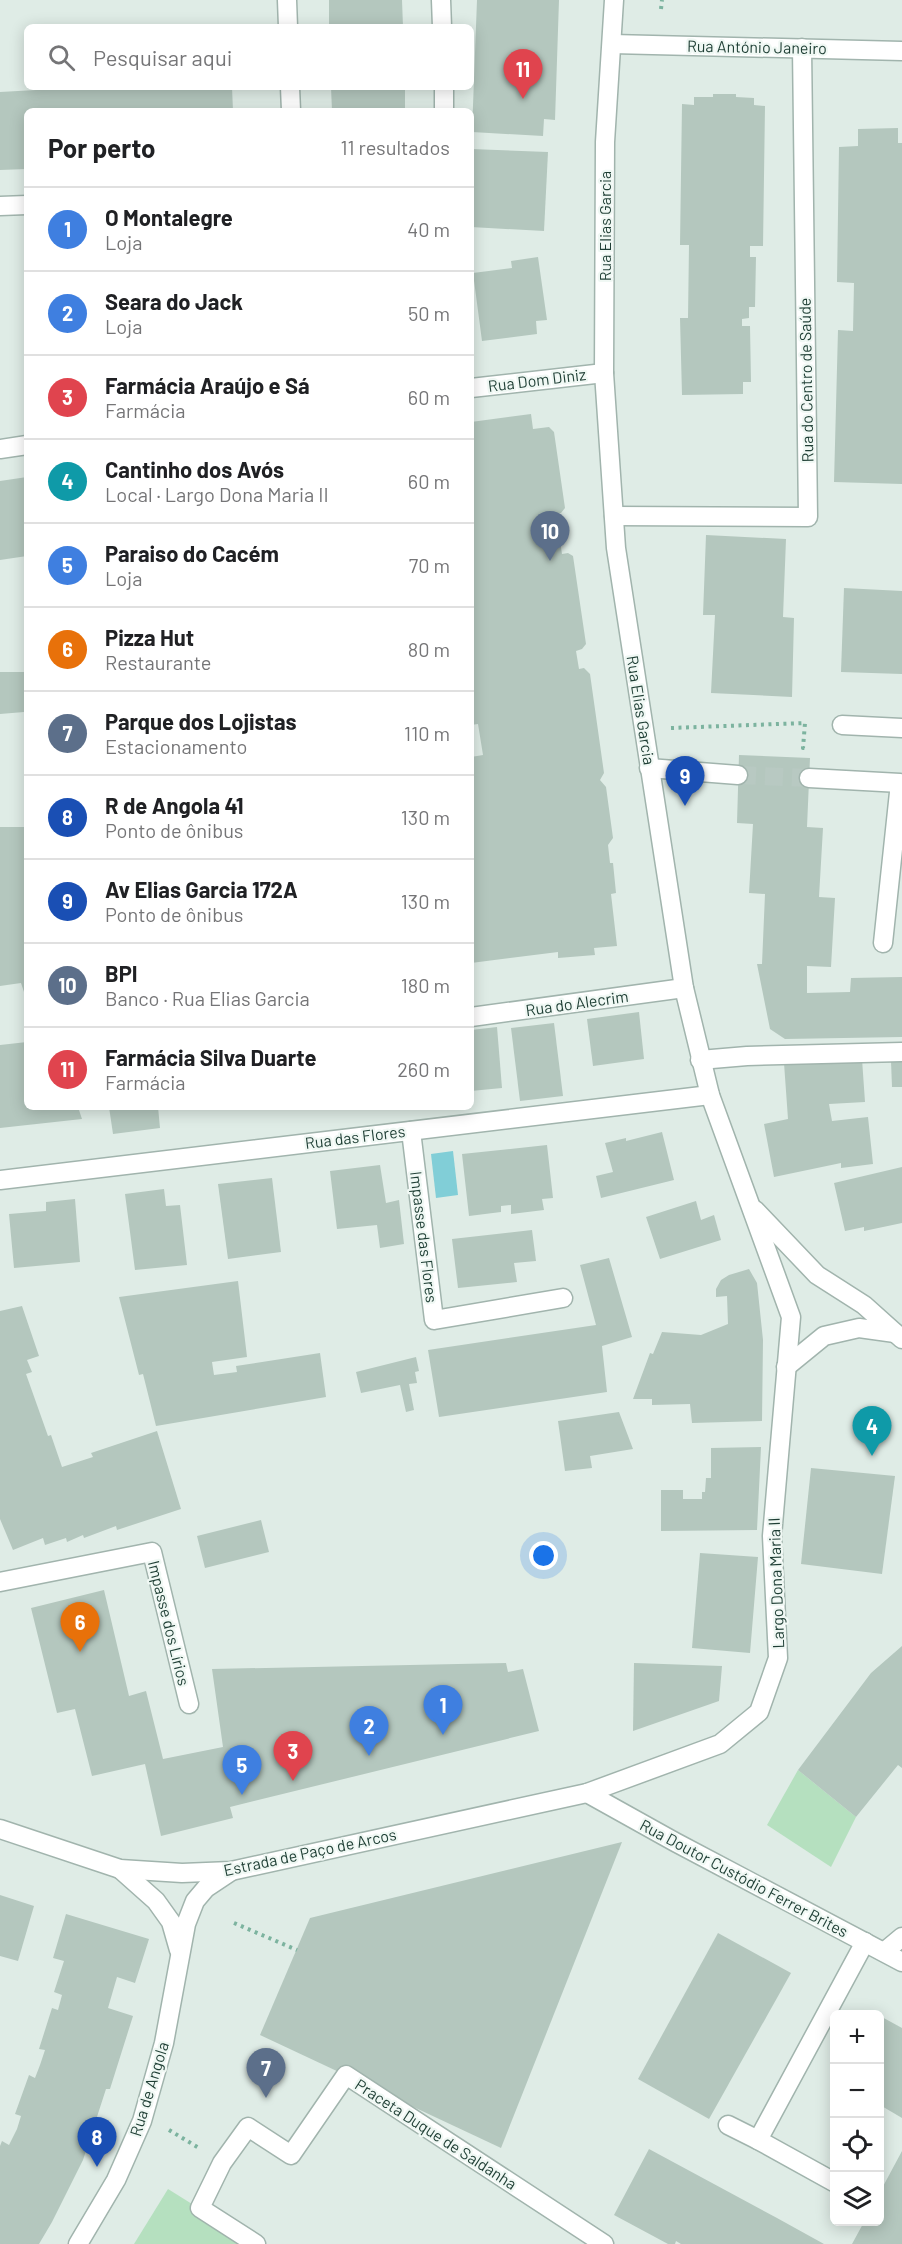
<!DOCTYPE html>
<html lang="pt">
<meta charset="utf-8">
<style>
:root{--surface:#fff;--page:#f6f6f6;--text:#202124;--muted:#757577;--line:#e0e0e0;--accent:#844335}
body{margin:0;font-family:Barlow,sans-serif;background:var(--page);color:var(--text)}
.controls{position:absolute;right:18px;bottom:18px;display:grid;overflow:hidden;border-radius:9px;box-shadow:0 3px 15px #0003}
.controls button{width:54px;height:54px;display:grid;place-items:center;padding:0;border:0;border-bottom:2px solid var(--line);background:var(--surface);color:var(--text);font:30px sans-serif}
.you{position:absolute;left:544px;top:1556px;width:21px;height:21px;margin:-15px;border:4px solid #fff;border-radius:50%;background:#1a73e8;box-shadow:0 0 0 9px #1a73e833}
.badge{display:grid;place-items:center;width:39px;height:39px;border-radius:50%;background:var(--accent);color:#fff;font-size:20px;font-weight:700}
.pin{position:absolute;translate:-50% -50px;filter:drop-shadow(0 2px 3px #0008)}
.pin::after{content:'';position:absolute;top:32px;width:21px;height:18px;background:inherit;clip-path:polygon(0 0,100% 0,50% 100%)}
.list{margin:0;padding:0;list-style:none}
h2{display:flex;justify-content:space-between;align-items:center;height:78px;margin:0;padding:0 24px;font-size:26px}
h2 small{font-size:20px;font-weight:400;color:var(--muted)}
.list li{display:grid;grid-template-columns:39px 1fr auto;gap:18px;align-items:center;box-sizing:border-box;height:84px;padding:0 24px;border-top:2px solid var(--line)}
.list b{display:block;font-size:22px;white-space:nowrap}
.list p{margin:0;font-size:20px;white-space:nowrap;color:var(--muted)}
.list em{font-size:20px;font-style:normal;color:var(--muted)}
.icon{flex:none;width:33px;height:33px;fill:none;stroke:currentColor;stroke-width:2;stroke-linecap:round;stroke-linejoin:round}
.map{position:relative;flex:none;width:902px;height:2244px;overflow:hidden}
.search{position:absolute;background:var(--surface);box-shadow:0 3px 15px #0003;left:24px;top:24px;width:450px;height:66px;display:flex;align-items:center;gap:15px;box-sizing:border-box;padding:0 21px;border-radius:9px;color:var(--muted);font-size:22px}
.panel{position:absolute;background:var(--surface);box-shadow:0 3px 15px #0003;left:24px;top:108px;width:450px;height:1002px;border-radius:9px}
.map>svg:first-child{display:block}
</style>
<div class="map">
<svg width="902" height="2244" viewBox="0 0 902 2244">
<rect width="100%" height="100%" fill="#dfece6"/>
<g fill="#b5e0bf">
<path d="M798,1770L856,1817L831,1867L767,1825Z"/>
<path d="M168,2189L256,2244H134Z"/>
</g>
<path fill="#81ced7" d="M453,1151L458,1195L436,1198L431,1154Z"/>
<g fill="#b4c7be">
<path d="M329,0H402L403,27H329Z"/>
<path d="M477,0H559L555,120L544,119L543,136L472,132Z"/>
<path d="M90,87H232L233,111H27V169L0,170V92Z"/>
<path d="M331,87H405V111H332Z"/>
<path d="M713,94H736V97L754,98V105L765,106L763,246H750V257H756L755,307H749V318L742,319V326H750L751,382H743V394L682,395L680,318H688L689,245H680L682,104L694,105V97H713Z"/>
<path d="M898,128V143H902V484L834,482L838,330L853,331L854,283L837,282L839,147L858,146V129Z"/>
<path d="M471,149L548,152L544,231L471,227Z"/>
<path d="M538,257L547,320L536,321L537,334L482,341L473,273L512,268L511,261Z"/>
<path d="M531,414L533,429L549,427L554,432L565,508L561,513L556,514L562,554L568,553L573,556L586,644L582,649L576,651L579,669L584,668L590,674L604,773L600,780L606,787L613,838L608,845L610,863H613L616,893L611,894L617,946L594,948L595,955L558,958V952L471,963V757L483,755L478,724L471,725V422Z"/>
<path d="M27,477V556L0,560V481Z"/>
<path d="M706,535L786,539L783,617L794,618L792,697L711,693L715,615H703Z"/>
<path d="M844,588L902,591V674L841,672Z"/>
<path d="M0,672H27V1001L21,983L0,986V827H24V712L0,714Z"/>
<path d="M739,755L810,758L807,827L823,828L819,897L835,898L831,967L807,966V993L850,992L851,978L902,977V1037L785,1039L770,1029L757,964H762L765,894L749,893L753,824L737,823Z"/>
<path d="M639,1012L644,1059L593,1066L587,1019Z"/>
<path d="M554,1023L563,1096L520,1101L511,1028Z"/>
<path d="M497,1027L502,1088L471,1091V1030Z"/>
<path d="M27,1042V1107H78L82,1119L0,1128V1045Z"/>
<path d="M862,1059L865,1102L829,1104L832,1121L868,1117L873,1164L841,1168V1163L774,1177L764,1124L788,1119L784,1063Z"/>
<path d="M902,1060V1087H892L891,1061Z"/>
<path d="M109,1107H158L160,1128L113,1134Z"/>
<path d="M662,1132L674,1180L601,1198L596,1176L613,1172L605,1143L626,1138V1141Z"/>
<path d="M547,1145L553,1198L542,1199L544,1210L511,1214V1205L501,1206V1212L469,1216L462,1154Z"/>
<path d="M380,1165L386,1203L399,1200L404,1244L380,1248L377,1225L337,1229L330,1171Z"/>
<path d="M902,1167V1223L864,1231V1227L845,1231L834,1183Z"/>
<path d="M272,1178L281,1252L228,1259L218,1184Z"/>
<path d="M164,1189L166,1206L180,1205L187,1265L135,1270L125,1194Z"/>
<path d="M75,1199L80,1262L14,1268L9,1214L46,1211V1202Z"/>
<path d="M696,1201L701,1220L714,1215L721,1240L660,1259L646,1217Z"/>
<path d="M532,1230L536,1261L514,1263L517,1282L458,1288L452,1239Z"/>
<path d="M609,1258L632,1337L602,1346L607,1392L439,1417L428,1350L596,1325L580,1265Z"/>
<path d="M749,1269L757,1283L763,1340L762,1421L692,1423L690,1404L652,1405V1399H633L650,1353L653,1354L662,1332L701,1335L728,1324L727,1296L716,1297V1289L721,1280L729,1275Z"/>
<path d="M238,1281L247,1357L212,1362L214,1375L237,1372L236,1366L320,1353L326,1397L156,1426L143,1374L139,1375L119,1297Z"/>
<path d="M22,1306L39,1356L27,1360L32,1372L26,1374L48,1436L51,1435L62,1467L93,1457L91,1453L157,1431L181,1509L117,1530L116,1526L84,1538L83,1535L67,1542L66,1538L45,1545L43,1538L13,1550L0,1519V1311Z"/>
<path d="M416,1357L419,1371L415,1372L417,1383L409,1384L414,1410L406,1412L400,1385L361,1393L356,1372Z"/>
<path d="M619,1412L633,1449L590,1456L592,1468L565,1471L558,1421Z"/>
<path d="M761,1447L757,1530L661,1531V1490H683V1499H702V1492H705L706,1478H711V1448Z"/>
<path d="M811,1468L895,1476L882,1574L801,1564Z"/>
<path d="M261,1520L269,1552L205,1568L197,1536Z"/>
<path d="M700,1553L758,1557L750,1653L692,1648Z"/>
<path d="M104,1590L129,1696L146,1691L163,1759L223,1747L212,1669L506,1663L508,1672L523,1669L539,1731L230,1807L233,1818L161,1836L145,1764L92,1776L75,1709L57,1713L31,1608Z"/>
<path d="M902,1646V1768L898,1765L856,1817L798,1770L871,1673Z"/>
<path d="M634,1663L722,1666L719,1701L633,1731Z"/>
<path d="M622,1842L501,2148L260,2035L310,1918Z"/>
<path d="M0,1895L34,1906L18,1961L0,1956Z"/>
<path d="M66,1914L149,1939L135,1983L117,1977L108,2008L133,2016L110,2089H106L83,2160L52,2222L39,2244H0V2146L2,2141L9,2145L17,2129L21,2116L15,2114L29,2075L35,2078L40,2065L45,2050L39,2049L52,2008L58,2010L62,1995L54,1992L64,1961L53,1958Z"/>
<path d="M718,1933L791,1973L709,2119L638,2079Z"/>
<path d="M880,2016L902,2028V2118L880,2105Z"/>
<path d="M649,2149L777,2218L824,2244H681L676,2241L675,2244H668L614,2215Z"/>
<path d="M902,2151V2244H852L864,2222H880V2192Z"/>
</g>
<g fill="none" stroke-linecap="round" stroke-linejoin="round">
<path stroke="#b8c9c2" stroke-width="18" stroke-dasharray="18 9" stroke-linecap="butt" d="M738,775L809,778"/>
<defs>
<g id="pedestrian">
<path d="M884,1952L902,1937"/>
<path d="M256,2244L200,2208L222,2163L248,2127L291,2155L346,2075L604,2244"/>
</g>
<g id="minor">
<path d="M287,0L288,27"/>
<path d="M441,0L442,27"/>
<path d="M612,44L902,51"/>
<path d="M290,87L291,111"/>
<path d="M444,87V111"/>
<path d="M0,206L27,205"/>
<path d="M471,388L604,373"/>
<path d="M0,449L27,445"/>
<path d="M614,516L808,517L802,48"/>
<path d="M842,725L902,728"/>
<path d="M649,768L738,775"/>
<path d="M809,778L900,783L883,943"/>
<path d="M471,1017L684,988"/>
<path d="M700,1060L747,1056L902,1052"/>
<path d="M411,1131L434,1320L563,1298"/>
<path d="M0,1180L710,1095"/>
<path d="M0,1582L152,1552L189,1704"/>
<path d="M587,1793L675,1842L902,1962"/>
<path d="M728,2125L758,2140"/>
<path d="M834,2182L758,2140L865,1942"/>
</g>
<g id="tertiary">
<path d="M755,1210L817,1275L864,1305L902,1339"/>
<path d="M786,1367L824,1336L859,1328L895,1333"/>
<path d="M0,1829L120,1869L182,1873L231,1871L587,1793L720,1744L759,1712L778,1658L772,1536L791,1317L710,1095L684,988L616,548L604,373L605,142L614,0"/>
<path d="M120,1869L156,1901L171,1922L179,1950"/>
<path d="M78,2244L116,2180L142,2121L164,2043L186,1924L195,1901L206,1888L230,1872"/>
</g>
</defs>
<use href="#pedestrian" stroke="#a1b4ad" stroke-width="21"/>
<use href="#minor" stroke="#a1b4ad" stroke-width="21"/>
<use href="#tertiary" stroke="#a1b4ad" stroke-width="21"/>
<g stroke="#7cb39f" stroke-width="4" stroke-dasharray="3 4.5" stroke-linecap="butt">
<path d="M661,9L662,0"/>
<path d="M671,728L805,723L803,748H805"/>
<path d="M234,1923L297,1950"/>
<path d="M169,2130L199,2148"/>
</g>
<use href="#pedestrian" stroke="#fff" stroke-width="18"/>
<use href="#minor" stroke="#fff" stroke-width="18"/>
<use href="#tertiary" stroke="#fff" stroke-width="18"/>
</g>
<g text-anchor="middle" stroke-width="4.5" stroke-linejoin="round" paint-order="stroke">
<g font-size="16" fill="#1e3e34" stroke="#f0f8f4">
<text transform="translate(757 47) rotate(1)" y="6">Rua António Janeiro</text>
<text transform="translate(605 226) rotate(-90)" y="6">Rua Elias Garcia</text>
<text transform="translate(537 380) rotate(-7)" y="6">Rua Dom Diniz</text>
<text transform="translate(806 380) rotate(-91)" y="6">Rua do Centro de Saúde</text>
<text transform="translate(641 710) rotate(81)" y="6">Rua Elias Garcia</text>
<text transform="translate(577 1003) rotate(-8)" y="6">Rua do Alecrim</text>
<text transform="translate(355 1137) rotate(-7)" y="6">Rua das Flores</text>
<text transform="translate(424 1237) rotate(83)" y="6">Impasse das Flores</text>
<text transform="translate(776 1583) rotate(-92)" y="6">Largo Dona Maria II</text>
<text transform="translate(169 1623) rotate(76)" y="6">Impasse dos Lírios</text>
<text transform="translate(310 1852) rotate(-12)" y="6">Estrada de Paço de Arcos</text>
<text transform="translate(744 1878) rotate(28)" y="6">Rua Doutor Custódio Ferrer Brites</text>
<text transform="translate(149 2089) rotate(-73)" y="6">Rua de Angola</text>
<text transform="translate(436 2134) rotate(33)" y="6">Praceta Duque de Saldanha</text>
</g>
</g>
</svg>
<div class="controls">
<button>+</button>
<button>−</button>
<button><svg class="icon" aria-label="locate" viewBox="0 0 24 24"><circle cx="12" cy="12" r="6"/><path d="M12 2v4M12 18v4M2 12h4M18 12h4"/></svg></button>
<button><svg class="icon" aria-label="layers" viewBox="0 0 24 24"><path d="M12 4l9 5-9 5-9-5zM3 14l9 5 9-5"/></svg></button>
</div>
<div class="you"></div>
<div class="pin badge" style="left:443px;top:1735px;background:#3f7fe0">1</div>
<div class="pin badge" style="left:369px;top:1756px;background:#3f7fe0">2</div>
<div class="pin badge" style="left:293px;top:1781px;background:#e0444e">3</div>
<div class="pin badge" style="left:872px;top:1456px;background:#0f9aa8">4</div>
<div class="pin badge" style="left:242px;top:1795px;background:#3f7fe0">5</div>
<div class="pin badge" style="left:80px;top:1652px;background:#e8710a">6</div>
<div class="pin badge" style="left:266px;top:2098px;background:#5c6f8a">7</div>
<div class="pin badge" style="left:97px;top:2167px;background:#1a4fb4">8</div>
<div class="pin badge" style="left:685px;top:806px;background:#1a4fb4">9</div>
<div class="pin badge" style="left:550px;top:561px;background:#5c6f8a">10</div>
<div class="pin badge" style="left:523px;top:99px;background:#e0444e">11</div>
<div class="search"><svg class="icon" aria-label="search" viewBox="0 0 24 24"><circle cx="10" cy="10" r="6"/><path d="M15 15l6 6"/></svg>Pesquisar aqui</div>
<section class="panel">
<h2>Por perto<small>11 resultados</small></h2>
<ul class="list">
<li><span class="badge" style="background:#3f7fe0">1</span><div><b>O Montalegre</b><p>Loja</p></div><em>40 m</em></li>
<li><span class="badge" style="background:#3f7fe0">2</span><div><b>Seara do Jack</b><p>Loja</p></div><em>50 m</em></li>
<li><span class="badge" style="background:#e0444e">3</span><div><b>Farmácia Araújo e Sá</b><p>Farmácia</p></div><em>60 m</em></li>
<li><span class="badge" style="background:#0f9aa8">4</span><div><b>Cantinho dos Avós</b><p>Local · Largo Dona Maria II</p></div><em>60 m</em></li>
<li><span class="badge" style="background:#3f7fe0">5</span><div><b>Paraiso do Cacém</b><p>Loja</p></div><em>70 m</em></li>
<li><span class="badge" style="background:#e8710a">6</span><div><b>Pizza Hut</b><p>Restaurante</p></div><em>80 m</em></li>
<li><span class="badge" style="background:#5c6f8a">7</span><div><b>Parque dos Lojistas</b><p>Estacionamento</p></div><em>110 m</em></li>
<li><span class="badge" style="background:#1a4fb4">8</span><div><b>R de Angola 41</b><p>Ponto de ônibus</p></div><em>130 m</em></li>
<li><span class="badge" style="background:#1a4fb4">9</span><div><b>Av Elias Garcia 172A</b><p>Ponto de ônibus</p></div><em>130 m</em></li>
<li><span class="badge" style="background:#5c6f8a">10</span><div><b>BPI</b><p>Banco · Rua Elias Garcia</p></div><em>180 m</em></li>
<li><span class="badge" style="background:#e0444e">11</span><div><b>Farmácia Silva Duarte</b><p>Farmácia</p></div><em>260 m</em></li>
</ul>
</section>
</div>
